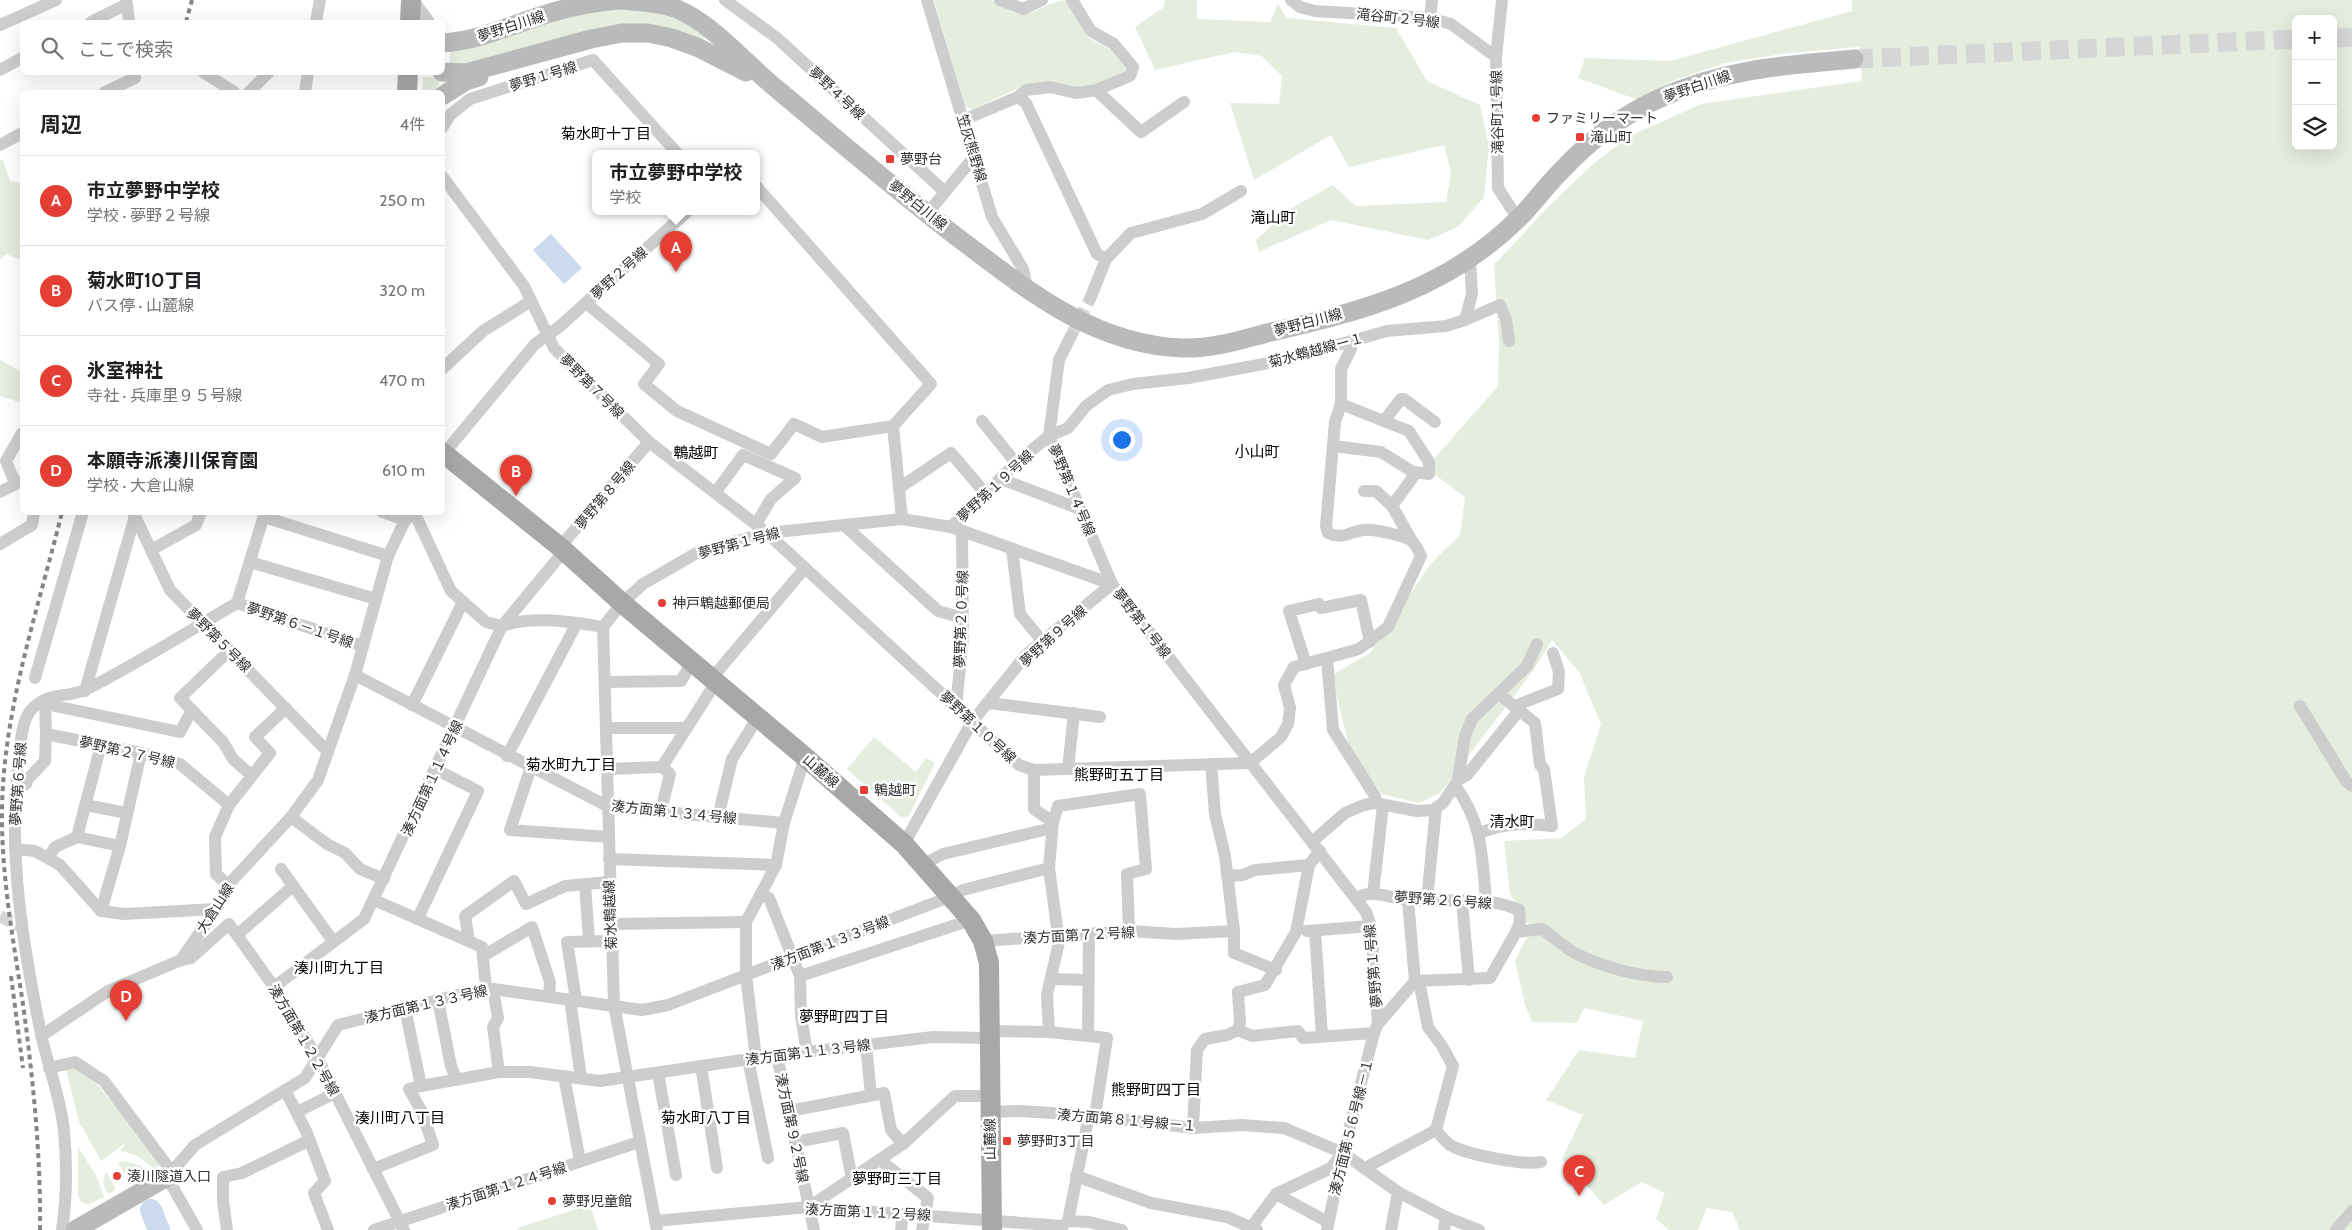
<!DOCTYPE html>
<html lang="ja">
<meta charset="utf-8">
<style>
:root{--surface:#fff;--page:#f2f2f2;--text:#202124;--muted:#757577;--line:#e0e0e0;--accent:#e53e35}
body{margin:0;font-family:Cabin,"Noto Sans JP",sans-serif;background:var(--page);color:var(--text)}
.controls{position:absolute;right:15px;top:15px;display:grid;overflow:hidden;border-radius:8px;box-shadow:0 5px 20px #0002}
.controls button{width:45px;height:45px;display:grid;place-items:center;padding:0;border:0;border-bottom:1px solid var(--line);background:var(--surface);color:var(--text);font:25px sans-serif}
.you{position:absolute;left:1121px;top:439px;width:18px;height:18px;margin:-12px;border:4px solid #fff;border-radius:50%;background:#1a73e8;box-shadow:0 0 0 8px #1a73e833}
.badge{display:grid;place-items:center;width:32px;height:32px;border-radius:50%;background:var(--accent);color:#fff;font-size:16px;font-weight:700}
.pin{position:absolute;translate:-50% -41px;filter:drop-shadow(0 1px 2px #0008)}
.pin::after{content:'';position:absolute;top:26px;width:18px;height:15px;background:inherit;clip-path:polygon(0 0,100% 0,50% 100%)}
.popup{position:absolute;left:592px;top:150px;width:168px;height:65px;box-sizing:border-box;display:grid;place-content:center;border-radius:8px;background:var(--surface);filter:drop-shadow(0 1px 4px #0005);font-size:16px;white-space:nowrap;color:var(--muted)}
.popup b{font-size:19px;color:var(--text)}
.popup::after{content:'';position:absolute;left:50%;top:100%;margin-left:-10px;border:10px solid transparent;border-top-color:var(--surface)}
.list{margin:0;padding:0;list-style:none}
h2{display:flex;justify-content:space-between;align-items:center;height:65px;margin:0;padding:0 20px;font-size:21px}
h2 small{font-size:16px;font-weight:400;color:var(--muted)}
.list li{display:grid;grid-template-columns:32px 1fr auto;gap:15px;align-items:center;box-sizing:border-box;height:90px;padding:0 20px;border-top:1px solid var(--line)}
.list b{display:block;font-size:19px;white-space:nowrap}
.list p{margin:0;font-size:16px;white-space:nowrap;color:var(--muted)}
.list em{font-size:16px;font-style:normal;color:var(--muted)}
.icon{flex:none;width:28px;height:28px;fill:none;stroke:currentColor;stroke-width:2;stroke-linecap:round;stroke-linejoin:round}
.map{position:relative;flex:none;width:2352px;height:1230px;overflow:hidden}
.search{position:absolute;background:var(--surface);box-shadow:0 5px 20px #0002;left:20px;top:20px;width:425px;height:55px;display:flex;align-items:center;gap:12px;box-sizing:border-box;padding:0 18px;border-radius:8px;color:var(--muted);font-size:19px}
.panel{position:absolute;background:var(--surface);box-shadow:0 5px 20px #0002;left:20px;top:90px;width:425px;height:425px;border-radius:8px}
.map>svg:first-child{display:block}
</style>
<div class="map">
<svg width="2352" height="1230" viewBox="0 0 2352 1230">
<rect width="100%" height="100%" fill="#fff"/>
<g fill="#e5eddf" fill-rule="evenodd">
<path d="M934,0C952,0 972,0 989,0C1000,2 1008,14 1021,14C1036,14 1050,1 1066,0L1087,37L1111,50L1126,67L1124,73L1100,83L1077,88L1027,84L973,109L965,106Z"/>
<path d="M1165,0H1197V19L1270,22L1278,4L1287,18L1396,28L1427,81L1480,105L1489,146L1484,197L1458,227L1428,240L1331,220L1259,252L1256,240L1290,209L1333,185L1356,206L1446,202L1451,172L1444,145L1349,167L1331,135L1254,180L1230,103L1279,104L1282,76L1262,56L1234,52L1155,70L1135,27L1164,7Z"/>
<path d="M1852,0H2352V1230H1740L1732,1212L1707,1208L1698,1230H1669L1656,1219L1665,1193L1642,1182L1604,1205L1562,1159L1583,1115L1546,1100L1579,1050L1635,1058L1643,1021L1584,1008L1577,1023L1532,1022L1525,1005L1515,961L1531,929L1510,893L1504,841L1561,838L1586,819L1584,777L1601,724L1579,672L1552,640L1533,671L1440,793L1418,803L1382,794L1349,747L1332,675L1370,653L1432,562L1460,535L1465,497L1426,468L1498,386L1499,344L1494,265L1548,207L1593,164L1628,137L1701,104L1862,81L1859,47L1789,53L1724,63L1673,81L1638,100L1578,78L1585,58L1670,61L1852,11ZM2296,19H2333V146H2296Z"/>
<path d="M619,7C641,9 693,17 705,38L700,40L674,30L449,68L451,50H460L550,21Z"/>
<path d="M423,77H440L439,85L432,92H422Z"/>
<path d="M0,160H3L10,181L22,183V261L7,254L0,259Z"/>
<path d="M0,360L22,372V403L0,396Z"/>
<path d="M874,737L916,772L926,758L935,763L908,817L902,818L847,769Z"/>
<path d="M75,1067L100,1087L109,1100L111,1098L159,1165L154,1170C145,1159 134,1153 120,1151L127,1142L101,1161L79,1122L66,1070Z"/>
<path d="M78,1147L96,1175L104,1197L87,1205L81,1202L78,1196Z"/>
<path d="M125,1161L141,1166L146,1174L132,1184L118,1163Z"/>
<path d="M106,1171L115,1187V1190L108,1194L103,1182Z"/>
<path d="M590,1205L598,1230H518L517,1228Z"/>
</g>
<path fill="#cbdbed" d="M551,234L582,268L564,284L533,250Z"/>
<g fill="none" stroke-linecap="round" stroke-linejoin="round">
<path stroke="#cbdbed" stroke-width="22" d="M151,1210L159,1230"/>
<g stroke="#d6d6d6" stroke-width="12" stroke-dasharray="12 6" stroke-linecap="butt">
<path d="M1071,336L1090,299"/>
<path d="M0,916L21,927"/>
</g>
<g stroke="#d6d6d6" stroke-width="19" stroke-dasharray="19 9" stroke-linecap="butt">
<path d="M2333,38L2352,37"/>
<path d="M1854,59L2296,39"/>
</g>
<g stroke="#cdcdcd" stroke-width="12">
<path d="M413,0L429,22"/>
<path d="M725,0L777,38L945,192"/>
<path d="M927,0L992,217L1023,269L1028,291"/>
<path d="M1000,0L1023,9L1042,0"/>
<path d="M1291,0L1300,7L1315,11L1430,18L1451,24L1496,57"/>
<path d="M1502,0L1496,57L1498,188L1518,219"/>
<path d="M127,4L129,22"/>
<path d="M1430,18L1432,0"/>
<path d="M91,22L127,4L126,0"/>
<path d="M316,22L320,0"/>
<path d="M0,25L56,0"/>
<path d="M0,70L22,58"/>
<path d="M203,72L234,92"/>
<path d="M1096,90L1141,132L1184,102"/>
<path d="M105,92L135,78V72"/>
<path d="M249,92L269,72"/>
<path d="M305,92L308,72"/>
<path d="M1018,97L1026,103L1097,254L1106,259"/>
<path d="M963,120L1018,97L1026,90L1050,87L1076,93L1096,90L1130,76L1133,67L1114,44L1091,31L1072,0"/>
<path d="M442,128L450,115L470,99L593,60L677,153"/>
<path d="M0,145L22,133"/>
<path d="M442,176L524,286L554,348L649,442L767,533L1019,765L1034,770L1250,763L1281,737L1288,724L1290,708L1284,685L1294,667L1359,649L1388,627L1421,556C1419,551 1416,546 1413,542C1405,535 1373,529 1363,530C1349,532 1342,540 1328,533L1326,526L1335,422L1341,404V369L1351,349V341"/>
<path d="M927,214L974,157"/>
<path d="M1090,299L1106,259L1131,233L1202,214L1241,191"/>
<path d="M586,303L659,364L644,384L677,411L771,454L794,424L822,437L893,426L931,384L756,186"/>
<path d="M1465,320L1500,305L1506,319L1509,341"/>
<path d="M442,369L483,331L531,301"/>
<path d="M982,421L1016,463"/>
<path d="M1384,421L1401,399H1404L1435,422"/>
<path d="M893,426L902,519"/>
<path d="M1333,446L1381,452L1413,472L1429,474V462L1409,431L1341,404"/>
<path d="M442,456L535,344L559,327L688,211"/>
<path d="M1001,479L1080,509"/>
<path d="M15,483L6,461L22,433"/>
<path d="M899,488L951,453L985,493"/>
<path d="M1364,491H1376L1392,506"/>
<path d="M0,492L22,481"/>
<path d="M715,493L743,455L795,478L771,499L756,524"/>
<path d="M133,512L170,590L328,752"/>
<path d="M382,512L406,520"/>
<path d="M414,512L451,591L486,622L502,626"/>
<path d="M264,517L388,556"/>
<path d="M844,525L938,611L963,618"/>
<path d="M951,527L1016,463L1049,436L1068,428L1086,406L1108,390L1133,384L1188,378L1285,360L1387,331L1446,326L1465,320L1472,294L1470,260"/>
<path d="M1412,541L1392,506L1416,473"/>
<path d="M0,544L32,525L34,512"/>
<path d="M560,547L649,442"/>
<path d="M1012,549L1020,614L1043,642"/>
<path d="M151,550L196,525L201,512"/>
<path d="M250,562L376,599"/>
<path d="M237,603L363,646"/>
<path d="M502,626C533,615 571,622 603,627"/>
<path d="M230,650L180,698L223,742L233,759L251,775"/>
<path d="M1327,659L1333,730L1375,796V803"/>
<path d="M1306,664L1289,611L1319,604L1321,608L1361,600L1370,642"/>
<path d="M355,675L609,807L784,823"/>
<path d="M35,678L83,512"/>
<path d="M712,678L805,568"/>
<path d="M605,682L681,681L692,662"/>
<path d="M85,691L135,516"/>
<path d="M45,700L46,734L141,753L180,764L229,805L215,837L216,874L228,885"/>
<path d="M989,703L1100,717"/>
<path d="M45,704L180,732L192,710"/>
<path d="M412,705L463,602"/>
<path d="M956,706L963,638L962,531"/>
<path d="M2300,706L2346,781L2352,786"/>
<path d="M607,728H687"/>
<path d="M507,756L577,623"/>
<path d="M1211,764L1215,814L1225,856L1234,931V953L1276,970"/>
<path d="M531,767L510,830L609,837"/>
<path d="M608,769L662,767L716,682"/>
<path d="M1068,769L1074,713"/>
<path d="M1034,770V809L1053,822L1049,868L1059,942L1047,995L1049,1032"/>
<path d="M1458,780L1467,775L1517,713L1520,704L1558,689L1559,672L1553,653"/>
<path d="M1456,787C1483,824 1482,857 1486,901"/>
<path d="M15,788L26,784L28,779L45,761L46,734"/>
<path d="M85,805L127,813"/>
<path d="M229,805L270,753L255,737L286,708"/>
<path d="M661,811L670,774L662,767"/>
<path d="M291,817L327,844L345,853L360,869L384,879"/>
<path d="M718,817L732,759L758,717"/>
<path d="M1053,822L1058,806L1140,794L1146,869L1127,874L1129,931"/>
<path d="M1479,833C1507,823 1523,823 1552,826L1544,769L1540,765L1535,723L1499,694"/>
<path d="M77,837L120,846"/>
<path d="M1313,841L1345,813L1364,805L1375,803L1417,811L1433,810L1443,803L1458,780L1465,736L1472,719L1527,666L1537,644"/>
<path d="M904,844L972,722L1026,655L1112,584L1049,436L1059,360L1071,336"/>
<path d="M15,849L35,851L60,865L101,911L124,914L216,909"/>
<path d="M49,857L55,847L77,837L101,745"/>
<path d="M609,859L776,865"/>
<path d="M922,865L943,854L1052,828"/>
<path d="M281,869L333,941"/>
<path d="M1227,876L1243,875L1255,870L1309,865"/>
<path d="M585,884L589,941"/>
<path d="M1373,894L1383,805"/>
<path d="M760,895L769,898L800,976L801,1016L807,1052"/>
<path d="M374,900L482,947L486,988"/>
<path d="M1408,900L1415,981"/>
<path d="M1427,900L1436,808"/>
<path d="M1462,901L1469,980"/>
<path d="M101,911L120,846L141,753"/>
<path d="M418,918L478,791L435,769"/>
<path d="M610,924L746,922"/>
<path d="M1307,931L1371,926"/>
<path d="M1315,931L1322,1036"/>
<path d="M1516,932L1542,929C1552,936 1562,945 1573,952C1599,966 1638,977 1667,977"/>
<path d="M237,935L293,886"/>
<path d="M469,941L465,916L514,881L526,904L565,886L609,882"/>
<path d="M983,941L1129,931L1176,934L1234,931"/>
<path d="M483,956L532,927L550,982L549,996"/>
<path d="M181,960L216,909L228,885L291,817L318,780L355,675L388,556L409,512"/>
<path d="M800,976L971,920"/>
<path d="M1051,979L1088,980"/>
<path d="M1419,981L1428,1027L1442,1046L1453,1066L1436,1130"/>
<path d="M274,987L364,919L502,626L564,551"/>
<path d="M493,989L498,1018L493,1027L499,1072"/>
<path d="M570,999L581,1078"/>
<path d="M438,1000L451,1066L456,1079"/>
<path d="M576,1000L567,942L611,941"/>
<path d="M405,1008L421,1086"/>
<path d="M1238,1030L1240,1022L1238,992L1265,985L1296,932L1309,865L1320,851"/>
<path d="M1238,1030L1252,1036L1298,1031L1303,1038L1374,1033"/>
<path d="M991,1031L1049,1032L1107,1038L1095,1116"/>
<path d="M41,1036L108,991L181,960L191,958L229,924L274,987L318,1059L404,1230"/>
<path d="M1088,1036L1089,933"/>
<path d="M866,1045L871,1095"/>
<path d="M777,1056L814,1230"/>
<path d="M756,1058L746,975V922L776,865L784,823L805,757"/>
<path d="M748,1059L768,1158"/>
<path d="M701,1066L717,1168"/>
<path d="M49,1068L75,1062L104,1081L172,1172"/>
<path d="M658,1073L676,1175"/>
<path d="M564,1076L580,1161"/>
<path d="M285,1090L306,1131L325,1181L314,1193L328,1230"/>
<path d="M789,1111L884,1093L891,1130L903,1144"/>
<path d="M297,1112L335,1093"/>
<path d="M990,1112L1021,1111L1095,1116L1193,1128L1242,1125L1284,1128L1343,1153L1398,1192L1446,1217L1479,1230"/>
<path d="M1193,1128L1197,1050L1205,1039L1227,1035L1238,1030"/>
<path d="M1436,1130C1440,1135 1445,1141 1450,1145C1465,1154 1524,1166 1541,1162"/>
<path d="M795,1142L843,1133L852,1179"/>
<path d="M880,1160L928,1198L922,1230"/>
<path d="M1365,1168L1436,1130"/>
<path d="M373,1169L433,1145L422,1112L409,1089L421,1086L499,1072H530L600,1081L756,1058L933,1037L990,1038"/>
<path d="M1076,1176L1151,1203L1227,1217L1257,1230"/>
<path d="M1276,1194L1328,1222"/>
<path d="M809,1207L903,1144L955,1096H990"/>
<path d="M655,1221L809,1207L1063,1226"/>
<path d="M1068,1221L1089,1115"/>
<path d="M1068,1221L1089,1222L1122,1230"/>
<path d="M62,1230C67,1197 67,1164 64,1131C61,1099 48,1066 41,1034C23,946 8,855 18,765C20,750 21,721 31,710C50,690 68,699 87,689C138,663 187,632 237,603L265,512"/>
<path d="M197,1230L167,1177L195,1145L305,1078L338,1025L486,988L642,1010L668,1005L952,896L963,890L1049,868"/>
<path d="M227,1230L223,1201V1177L242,1173L308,1141"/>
<path d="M374,1230L639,1142"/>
<path d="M657,1230L614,1005L603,627L622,603L643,584L700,551L767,533L902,519L951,527L1112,584L1366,912L1371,926L1378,1024"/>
<path d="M901,1230L903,1214"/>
<path d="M1249,1230L1276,1194L1331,1168L1341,1155"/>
<path d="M1327,1230L1343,1153L1374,1033L1378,1024L1415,981L1490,978L1516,932L1520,922L1519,910C1484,894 1445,903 1408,900C1396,899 1382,893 1370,894C1364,894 1361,895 1356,899"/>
<path d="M1391,1230L1398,1192"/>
<path d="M1444,1230L1446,1217"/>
<path d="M2336,1230L2352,1211"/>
</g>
<g stroke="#bababa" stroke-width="19">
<path d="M621,0C639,2 660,2 677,9C712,23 748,66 778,90C838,140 898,192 961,240C1028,291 1095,345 1183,348C1211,349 1240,340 1267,333C1363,311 1446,290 1518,219C1533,204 1546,186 1561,171C1589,141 1621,116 1658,99C1723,69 1785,65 1854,59"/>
<path d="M442,43C480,41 515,23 550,13C573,6 595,2 618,0"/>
<path d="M442,72L466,73L591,39L622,33H648L672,38L699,48L746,72"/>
<path d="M442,96L466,81L479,77"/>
<path d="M75,1230L167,1177"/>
</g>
<g stroke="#a8a8a8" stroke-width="20">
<path d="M410,22L411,0"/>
<path d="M407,92L408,72"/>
<path d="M442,452L560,547L622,603L805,757L904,844L971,920L983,941L989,963L992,1230"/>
</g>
<g stroke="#858585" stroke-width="4" stroke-dasharray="5 4" stroke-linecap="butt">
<path d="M186,22L192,0"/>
<path d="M11,976L23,1068"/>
<path d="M40,1230C41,1155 33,1079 23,1004C13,939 1,874 2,808C4,707 38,610 62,512"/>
</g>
</g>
<g fill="#e53e35" stroke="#fff" stroke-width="2">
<circle cx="1536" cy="118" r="5"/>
<rect x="1575" y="132" width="10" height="10" rx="2.5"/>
<rect x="885" y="154" width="10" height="10" rx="2.5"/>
<circle cx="662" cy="603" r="5"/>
<rect x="859" y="785" width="10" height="10" rx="2.5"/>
<rect x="1002" y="1136" width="10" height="10" rx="2.5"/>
<circle cx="117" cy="1176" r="5"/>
<circle cx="552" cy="1201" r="5"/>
</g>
<g text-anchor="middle" stroke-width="5" stroke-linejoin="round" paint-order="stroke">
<g font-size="14" fill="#303030" stroke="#fff">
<text transform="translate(1398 18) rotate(6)" y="5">滝谷町２号線</text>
<text transform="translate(511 26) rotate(-18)" y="5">夢野白川線</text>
<text transform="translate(543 76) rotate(-17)" y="5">夢野１号線</text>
<text transform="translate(1697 86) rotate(-19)" y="5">夢野白川線</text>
<text transform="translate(837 93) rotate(43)" y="5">夢野４号線</text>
<text transform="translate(1497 112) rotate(-91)" y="5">滝谷町１号線</text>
<text transform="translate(972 148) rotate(73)" y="5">笠灰熊野線</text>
<text transform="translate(918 205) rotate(39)" y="5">夢野白川線</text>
<text transform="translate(619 273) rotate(-42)" y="5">夢野２号線</text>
<text transform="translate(1308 322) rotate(-15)" y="5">夢野白川線</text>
<text transform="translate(1316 350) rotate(-15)" y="5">菊水鵯越線ー１</text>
<text transform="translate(592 386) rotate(45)" y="5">夢野第７号線</text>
<text transform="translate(995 486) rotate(-43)" y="5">夢野第１９号線</text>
<text transform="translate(1072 490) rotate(67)" y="5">夢野第１４号線</text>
<text transform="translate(605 495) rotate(-50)" y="5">夢野第８号線</text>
<text transform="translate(739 543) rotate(-15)" y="5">夢野第１号線</text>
<text transform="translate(961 619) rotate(-88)" y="5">夢野第２０号線</text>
<text transform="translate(1142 623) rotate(52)" y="5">夢野第１号線</text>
<text transform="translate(300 625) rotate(19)" y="5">夢野第６－１号線</text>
<text transform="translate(1053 636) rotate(-42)" y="5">夢野第９号線</text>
<text transform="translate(219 640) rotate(45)" y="5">夢野第５号線</text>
<text transform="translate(978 727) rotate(43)" y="5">夢野第１０号線</text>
<text transform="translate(127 752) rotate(13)" y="5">夢野第２７号線</text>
<text transform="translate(821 771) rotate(41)" y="5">山麓線</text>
<text transform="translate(432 778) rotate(-65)" y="5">湊方面第１１４号線</text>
<text transform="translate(18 784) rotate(-86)" y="5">夢野第６号線</text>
<text transform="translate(674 812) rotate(6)" y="5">湊方面第１３４号線</text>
<text transform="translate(1443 900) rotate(4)" y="5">夢野第２６号線</text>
<text transform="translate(215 908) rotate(-57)" y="5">大倉山線</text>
<text transform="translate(610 915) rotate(-92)" y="5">菊水鵯越線</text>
<text transform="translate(1079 935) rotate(-3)" y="5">湊方面第７２号線</text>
<text transform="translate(830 943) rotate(-21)" y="5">湊方面第１３３号線</text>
<text transform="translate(1373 966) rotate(-95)" y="5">夢野第１号線</text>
<text transform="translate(426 1004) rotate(-13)" y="5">湊方面第１３３号線</text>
<text transform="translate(304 1040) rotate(60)" y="5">湊方面第１２２号線</text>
<text transform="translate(808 1052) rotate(-7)" y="5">湊方面第１１３号線</text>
<text transform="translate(1127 1120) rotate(5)" y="5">湊方面第８１号線－１</text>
<text transform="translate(1351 1127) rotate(-76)" y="5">湊方面第５６号線－１</text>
<text transform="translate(792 1128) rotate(78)" y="5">湊方面第９２号線</text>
<text transform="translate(990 1139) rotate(-91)" y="5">山麓線</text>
<text transform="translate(506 1186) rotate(-18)" y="5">湊方面第１２４号線</text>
<text transform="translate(868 1212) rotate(3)" y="5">湊方面第１１２号線</text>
</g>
<g font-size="14" fill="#303030" stroke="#fff" text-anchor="start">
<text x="1546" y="123">ファミリーマート</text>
<text x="1590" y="142">滝山町</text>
<text x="900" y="164">夢野台</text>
<text x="672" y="608">神戸鵯越郵便局</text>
<text x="874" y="795">鵯越町</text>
<text x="1017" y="1146">夢野町3丁目</text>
<text x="127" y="1181">湊川隧道入口</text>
<text x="562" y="1206">夢野児童館</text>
</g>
<g font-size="15" fill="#000" stroke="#fff">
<text x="606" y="139">菊水町十丁目</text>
<text x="1273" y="223">滝山町</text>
<text x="1257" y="457">小山町</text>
<text x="696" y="458">鵯越町</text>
<text x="571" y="770">菊水町九丁目</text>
<text x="1119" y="780">熊野町五丁目</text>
<text x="1512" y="827">清水町</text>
<text x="339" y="973">湊川町九丁目</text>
<text x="844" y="1022">夢野町四丁目</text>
<text x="1156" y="1095">熊野町四丁目</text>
<text x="400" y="1123">湊川町八丁目</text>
<text x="706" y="1123">菊水町八丁目</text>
<text x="897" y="1184">夢野町三丁目</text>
</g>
</g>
</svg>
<div class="controls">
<button>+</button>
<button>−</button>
<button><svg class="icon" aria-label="layers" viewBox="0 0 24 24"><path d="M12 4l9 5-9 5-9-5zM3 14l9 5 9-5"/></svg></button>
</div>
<div class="you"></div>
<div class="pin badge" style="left:676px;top:272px">A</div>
<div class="popup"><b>市立夢野中学校</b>学校</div>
<div class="pin badge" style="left:516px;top:496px">B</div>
<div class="pin badge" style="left:1579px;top:1196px">C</div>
<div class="pin badge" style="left:126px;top:1021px">D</div>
<div class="search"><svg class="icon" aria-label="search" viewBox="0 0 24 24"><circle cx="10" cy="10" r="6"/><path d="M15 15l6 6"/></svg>ここで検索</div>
<section class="panel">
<h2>周辺<small>4件</small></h2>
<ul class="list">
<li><span class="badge">A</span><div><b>市立夢野中学校</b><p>学校 · 夢野２号線</p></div><em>250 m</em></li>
<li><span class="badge">B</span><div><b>菊水町10丁目</b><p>バス停 · 山麓線</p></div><em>320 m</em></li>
<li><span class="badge">C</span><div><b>氷室神社</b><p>寺社 · 兵庫里９５号線</p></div><em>470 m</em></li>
<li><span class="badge">D</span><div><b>本願寺派湊川保育園</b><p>学校 · 大倉山線</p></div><em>610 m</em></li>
</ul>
</section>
</div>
